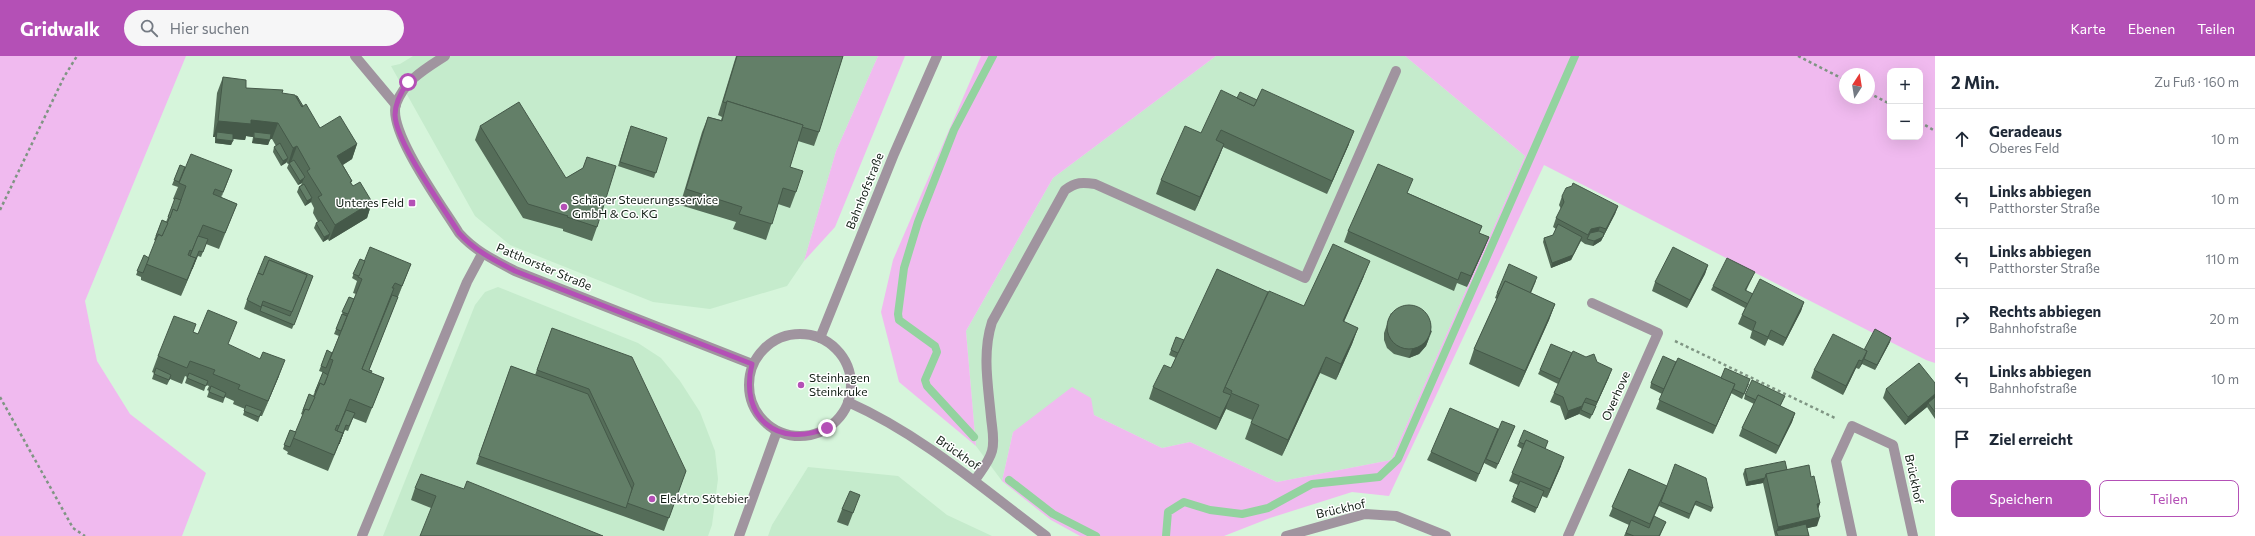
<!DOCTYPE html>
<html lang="de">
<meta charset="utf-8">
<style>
:root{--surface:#fff;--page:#f6f6f7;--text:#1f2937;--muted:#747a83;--line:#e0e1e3;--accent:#b450b6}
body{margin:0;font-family:Commissioner,sans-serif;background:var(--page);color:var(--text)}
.controls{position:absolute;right:12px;top:12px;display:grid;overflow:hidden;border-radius:8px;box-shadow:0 4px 16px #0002}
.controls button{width:36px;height:36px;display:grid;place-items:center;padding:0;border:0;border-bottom:1px solid var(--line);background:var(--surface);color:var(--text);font:20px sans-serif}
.compass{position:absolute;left:1839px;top:12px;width:36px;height:36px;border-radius:50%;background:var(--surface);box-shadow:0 4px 16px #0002;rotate:12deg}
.stop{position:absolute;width:12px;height:12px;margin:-9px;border:3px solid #b450b6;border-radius:50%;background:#fff}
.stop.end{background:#b450b6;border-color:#fff;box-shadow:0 1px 4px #0008}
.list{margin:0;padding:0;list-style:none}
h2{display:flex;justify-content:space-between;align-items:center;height:52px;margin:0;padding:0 16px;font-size:17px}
h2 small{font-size:13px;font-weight:400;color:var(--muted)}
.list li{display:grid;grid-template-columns:26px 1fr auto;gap:12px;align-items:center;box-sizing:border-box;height:60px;padding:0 16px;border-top:1px solid var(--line)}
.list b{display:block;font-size:15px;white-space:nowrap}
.list p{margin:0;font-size:13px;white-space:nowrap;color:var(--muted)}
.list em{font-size:13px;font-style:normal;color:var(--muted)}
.actions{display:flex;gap:8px;padding:12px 16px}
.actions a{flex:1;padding:9px 0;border:1px solid var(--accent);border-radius:8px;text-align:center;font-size:14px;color:var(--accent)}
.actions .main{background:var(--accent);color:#fff}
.icon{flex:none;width:22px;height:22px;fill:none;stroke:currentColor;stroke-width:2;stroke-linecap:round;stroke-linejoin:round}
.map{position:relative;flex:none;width:1935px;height:480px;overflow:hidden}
header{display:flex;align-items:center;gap:24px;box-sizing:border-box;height:56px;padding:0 20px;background:var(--accent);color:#fff}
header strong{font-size:19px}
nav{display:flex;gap:22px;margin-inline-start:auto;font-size:14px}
.search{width:280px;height:36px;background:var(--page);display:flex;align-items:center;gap:10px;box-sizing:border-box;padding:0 14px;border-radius:22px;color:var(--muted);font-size:15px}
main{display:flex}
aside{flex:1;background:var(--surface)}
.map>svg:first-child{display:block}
</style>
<header>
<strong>Gridwalk</strong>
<div class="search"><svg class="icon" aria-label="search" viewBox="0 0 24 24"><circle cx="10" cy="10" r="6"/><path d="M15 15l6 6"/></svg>Hier suchen</div>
<nav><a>Karte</a><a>Ebenen</a><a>Teilen</a></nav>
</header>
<main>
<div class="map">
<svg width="1935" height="480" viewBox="0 0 1935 480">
<rect width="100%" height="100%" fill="#d6f5db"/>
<g fill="#c5ebcc">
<path d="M413,0H878L836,95L804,205L787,230L710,253L653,246L510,189L475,160L391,10L400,8Z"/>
<path d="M1216,0H1405L1525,100L1391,404L1277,426L1190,386L1162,392L1094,359L1013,376L1002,425L976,390L966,275L1053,122Z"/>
<path d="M498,231L638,287L661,302L680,325L700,356L715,395L718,423L712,469L708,480H383L475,249L485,236Z"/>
<path d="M808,411L898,420L947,459L992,480H768L772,469Z"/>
</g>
<g fill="#f0baef" fill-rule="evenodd">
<path d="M0,0H186L85,245L97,305L130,358L206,417L182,480H0Z"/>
<path d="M878,0H905L835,171L804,205L836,95Z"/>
<path d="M981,0H1216L1053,122L966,275L976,390L899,326L881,256L893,204Z"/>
<path d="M1405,0H1935V307L1926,304L1544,109L1389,440L1352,436L1270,462L1224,480H1080L1051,464L1002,425L1013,376L1072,331L1091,342L1094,359L1162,392L1190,386L1277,426L1391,404L1525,100ZM1890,15H1920V81H1890ZM1845,18H1869V42H1845Z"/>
</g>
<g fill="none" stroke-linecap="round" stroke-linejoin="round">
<g stroke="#93d39f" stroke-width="8">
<path d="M974,381L927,330L925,324L937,296L935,290L899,264L898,258L904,212L918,166L954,74L993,0"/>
<path d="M1009,424L1053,458L1096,480"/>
<path d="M1166,480L1168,456L1184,446L1210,454L1242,458L1268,452L1312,428L1379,421L1398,403L1575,0"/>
</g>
<g stroke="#7f9583" stroke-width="2.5" stroke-dasharray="3 3" stroke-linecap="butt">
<path d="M1798,0L1845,24"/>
<path d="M1869,37L1890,48"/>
<path d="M1920,66L1935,75"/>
<path d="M0,154L64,21L77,0"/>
<path d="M1675,285L1835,362"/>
<path d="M0,341L73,472L85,480"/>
</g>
<path stroke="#a0949f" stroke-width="10" d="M975,424C981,415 989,406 992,395C995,384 992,372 991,361C988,329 982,297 992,266L1065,134C1076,126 1082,126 1095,128L1305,222L1396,15"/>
<g stroke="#a0949f" stroke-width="10">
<path d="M355,0L396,49"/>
<path d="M445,0C425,13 405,24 396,48C387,75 443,151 459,177C475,195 494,204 515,215L752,308"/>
<path d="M848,346C922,379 982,432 1046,480"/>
<path d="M362,480L467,226L482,198"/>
<path d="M1286,480L1365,458L1396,460L1446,480"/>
<path d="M1568,480L1658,277L1592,247"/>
<path d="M1852,480L1836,405L1852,370L1893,389L1913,480"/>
</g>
<g stroke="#a0949f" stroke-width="10">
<circle cx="800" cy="329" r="51"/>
<path d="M820,282L894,98L937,0"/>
<path d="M739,480L777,375"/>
</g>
</g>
<g fill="#556d59">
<path d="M736,0H843L819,76L814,90L798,85L790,111L796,136L790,152L778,148L766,184L733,173L736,166L680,149L702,76L708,61L721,64L722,61L718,59Z"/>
<path d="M223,21L246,32L282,37L303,50L320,72L357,88L352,103L343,109L352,125L351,127L353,130L372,146L367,162L329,185L328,183L323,186L314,172L316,167L318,166L313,157L314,152L311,146L305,150L297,136L299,131L301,129L302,127L298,129L287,112L289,107L288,108L286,106L281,110L273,96L274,91L276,90L272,83H270L268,89L252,87L253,81L246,80L245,84L233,83L231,89L215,87V81H213L217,37Z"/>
<path d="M1237,42L1349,88L1327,138L1223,91L1219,101L1195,155L1156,138L1161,124L1201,77Z"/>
<path d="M480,70L566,122L583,112L587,101L597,171L592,185L563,175V173L523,162L475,84Z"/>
<path d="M629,75L667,82L654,122L618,110Z"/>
<path d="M180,109L185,111L232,114L221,141L237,148L219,193L206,188L201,201L198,200L181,240L141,224V221L136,219L144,199L149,202L156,185L154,184L162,164L168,166H166L175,144L173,143L178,131L172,129Z"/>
<path d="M1408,137L1482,170L1479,177L1489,181L1484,193L1467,231L1457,227L1454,235L1344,186L1348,175Z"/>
<path d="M1562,140L1618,150L1615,158L1601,185L1593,190L1585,188L1581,185L1571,204L1551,212L1543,186L1544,182L1553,179L1556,173L1553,171L1556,162L1561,153L1559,149Z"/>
<path d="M360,203L365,205L411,208L405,223L369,314L371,317L384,322L366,367L353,362L348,375L345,374L328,415L287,398L288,396L283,393L290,374L296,376L303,359L301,358L309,338L313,340L323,316L325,317V316V317L319,315L327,294L332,297L339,280L334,278L349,241L354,243L356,238L353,237L357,225L352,222Z"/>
<path d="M1708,209L1705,218L1687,252L1652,235L1655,226Z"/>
<path d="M313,220L292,273L258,259L244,253L247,244Z"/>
<path d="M1364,220L1344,266L1358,272L1352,288L1336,324L1320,317L1282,400L1245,383L1252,364L1226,353L1216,374L1149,343L1153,331L1171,312L1176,302L1169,299L1171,294L1184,284L1304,250Z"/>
<path d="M1753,220L1746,235L1753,238L1804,246L1801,255L1783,290L1768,283L1765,290L1750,282L1752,275L1738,268L1742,259L1745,252L1711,234L1713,230Z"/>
<path d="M1536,225L1531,237L1555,248L1549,264L1519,331L1469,308L1474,293L1497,243L1495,242L1497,237Z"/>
<path d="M1391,257L1432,275L1426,290L1419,298L1409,302L1394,298L1387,292L1384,284V277Z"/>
<path d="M552,272L686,415L664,475L623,460L476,408L511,310L535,319Z"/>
<path d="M193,276L229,289L279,320L262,360H260L258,366L243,359L245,353L233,348L234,345L225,341L223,347L207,341L209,335L207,334L209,330L206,329L204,335L185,327L187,321L185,320L182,328L170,323L167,329L152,323L154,317L152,316L158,300Z"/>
<path d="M1890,286L1875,314L1862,308L1859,313L1856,312L1843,339L1811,322L1814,314L1864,294Z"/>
<path d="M1572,297L1597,306L1609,321L1590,363L1579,358L1565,364L1560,350L1550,346L1558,328L1538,318L1540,314Z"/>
<path d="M1676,306L1721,322L1749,328L1742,343L1731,337L1713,378L1656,353L1662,338L1650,332L1651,327Z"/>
<path d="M1935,327V363L1927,351L1905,369L1883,342L1886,333Z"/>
<path d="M1745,339L1783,344L1780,350L1795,357L1792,366L1776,398L1739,380L1742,372L1754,348L1744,343Z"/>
<path d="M1515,370L1496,413L1484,407L1476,426L1427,404L1431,396L1498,373Z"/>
<path d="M1519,386L1545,393L1561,410L1547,442L1542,440L1535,457L1511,446L1518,429L1509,425L1522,393L1517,390Z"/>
<path d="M1629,413L1713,452L1711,456L1695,449L1689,463L1659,450L1654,461L1666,466L1660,480H1624L1629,469L1609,460Z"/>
<path d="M1745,413L1787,414L1811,421L1820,447L1818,453L1817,470L1807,472L1809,480H1775L1763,427L1746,430L1743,418Z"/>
<path d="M415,432L603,480L431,452L411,444Z"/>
<path d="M855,452L848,470L837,466L842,453Z"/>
</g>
<g fill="#455949">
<path d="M251,64L278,67L272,83L254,81V76L253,81L246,80L245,84L216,81L217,76L215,81H213L218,65Z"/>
<path d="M1354,75L1349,88L1327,138L1332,125Z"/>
<path d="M254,82L270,84L268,89L252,87Z"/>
<path d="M216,83L233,85L231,89L215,87Z"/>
<path d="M357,88L352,103L334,114L337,100Z"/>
<path d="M1224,88L1219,101L1195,155L1200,141Z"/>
<path d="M297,90L291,106L288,108L293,92Z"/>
<path d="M288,102L286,107L281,110L283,105Z"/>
<path d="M232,114L226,130L217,152L223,136Z"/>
<path d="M304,122L302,127L298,129L300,125Z"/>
<path d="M312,142L311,146L305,150L307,145Z"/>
<path d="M372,146L367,162L329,185L335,169Z"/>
<path d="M1618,150L1615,158L1601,185L1593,190L1594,185L1603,181L1606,173Z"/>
<path d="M1600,171L1597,179L1587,183L1591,173Z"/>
<path d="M330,178L328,183L323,186L324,181Z"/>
<path d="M1489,181L1484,193L1467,231L1471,220Z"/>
<path d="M1582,181L1571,204L1551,212L1552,207Z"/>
<path d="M199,195L190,218L181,240L187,224Z"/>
<path d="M1370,205L1364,220L1337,281L1343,265Z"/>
<path d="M411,208L367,318L402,230Z"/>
<path d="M1708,209L1705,218L1687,252L1690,244Z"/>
<path d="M1804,246L1801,255L1783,290L1786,282Z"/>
<path d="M1555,248L1549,264L1519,331L1525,315Z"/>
<path d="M1358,272L1352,288L1336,324L1341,308Z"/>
<path d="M1771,274L1768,283L1765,290L1768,281Z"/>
<path d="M1429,282L1426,290L1419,298L1409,302L1412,293Z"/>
<path d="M1891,282L1890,286L1875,314L1877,309Z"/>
<path d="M1867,295L1862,308L1859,313L1862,305Z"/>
<path d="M1326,301L1320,317L1282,400L1288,384Z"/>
<path d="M285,304L279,320L262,360L268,345Z"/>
<path d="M1859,304L1856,312L1843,339L1846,330Z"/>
<path d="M1612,313L1609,321L1590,363L1597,346Z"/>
<path d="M1735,328L1732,336L1713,378L1716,370Z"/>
<path d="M1935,338V344L1928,347L1927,351L1905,369L1908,361Z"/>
<path d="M1229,342L1226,353L1216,374L1220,362Z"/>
<path d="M1582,350L1579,358L1565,364L1568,355Z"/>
<path d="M1795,357L1792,366L1776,398L1779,390Z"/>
<path d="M1564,401L1561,410L1547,442L1550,433Z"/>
<path d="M1765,422L1763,427L1746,430L1748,426Z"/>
<path d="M1820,447L1817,456V448Z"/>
<path d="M1820,461L1817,470L1777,479L1776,475L1775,479L1778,471Z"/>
</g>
<g fill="#637f68" stroke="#455949">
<path d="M737,0H843L819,76L802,71L803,69L727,45V47L723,46Z"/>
<path d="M223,21L246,24V32L283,34L282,37L295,39L302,51L306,48L320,72L340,60L357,88L337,100L352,125L350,126L353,130L360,126L372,146L335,169L318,141L322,139L307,115L310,113L297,90L293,92L278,67L251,64V68L218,65Z"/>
<path d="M1262,33L1354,75L1332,125L1221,74L1216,84L1224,88L1200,141L1161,124L1185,70L1201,77L1221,34L1254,50Z"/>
<path d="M1240,36L1257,44L1254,50L1237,42Z"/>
<path d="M296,40H297L303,50L302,51Z"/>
<path d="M727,45L803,69L790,111L803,115L796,136L783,132L772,168L739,158L742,151L686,133L708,61L722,65Z"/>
<path d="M519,46L566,122L583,112L587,101L616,110L597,171L567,161L568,160L528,148L480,70Z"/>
<path d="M631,70L667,82L656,117L620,106Z"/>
<path d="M217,76L233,78V85L216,83Z"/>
<path d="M254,76L271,78L270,84L254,82Z"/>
<path d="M280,87L288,102L283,105L274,91Z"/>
<path d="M191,98L232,114L223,136L215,133L213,138L237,148L225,177L203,169L192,195L190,194L188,199L196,202L187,224L146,208L158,178L162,180L173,153L177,155L186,130L179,127Z"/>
<path d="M294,104L305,121L304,122L300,125L289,107Z"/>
<path d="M1378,108L1413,123L1407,137L1482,170L1479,177L1489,181L1471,220L1461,216L1458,224L1348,175Z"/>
<path d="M180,109L185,111L179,126L174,124Z"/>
<path d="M1573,127L1618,150L1606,173L1600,171L1591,173L1588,179L1556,162L1564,146L1562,140L1566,132L1572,130Z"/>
<path d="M304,128L312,142L307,145L299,131Z"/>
<path d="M175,142L181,144L177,155L173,153L170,162L168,161Z"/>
<path d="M162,164L168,167L162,180L158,178V180H156Z"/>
<path d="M321,164L330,178L324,181L316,167Z"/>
<path d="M1558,168L1582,181L1573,199L1552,207L1544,182L1553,179Z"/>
<path d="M1599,175L1604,177L1603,181L1594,185L1587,183L1590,177Z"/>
<path d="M198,180L208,183L203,196L199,195L192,213L196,202L190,200Z"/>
<path d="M1333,188L1370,205L1343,265L1358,272L1341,308L1326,301L1288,384L1251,367L1259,349L1231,337L1232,335L1225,331L1269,235L1304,250Z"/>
<path d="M370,191L411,208L402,230L395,227L392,232H394L362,313L384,322L372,352L350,343L339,370L337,369L335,374L343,377L334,399L293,382L305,353L309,354L320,327L324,329L325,327L333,304L330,303L362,223L358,221Z"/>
<path d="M1673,191L1708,209L1690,244L1655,226Z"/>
<path d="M144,199L149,202L143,217L137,215Z"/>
<path d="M265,200L313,220L294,269L260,255L262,249L290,260L307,219L269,204L263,219L258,217Z"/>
<path d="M1727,202L1755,216L1745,234L1753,238L1748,248L1713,230Z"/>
<path d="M360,203L365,205L359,220L353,218Z"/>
<path d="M269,204L307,219L292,256L263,245L261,251L247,244L258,217L263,219Z"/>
<path d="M1509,208L1537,221L1530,237L1505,225L1499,238L1497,237Z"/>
<path d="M1217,213L1268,236L1225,331L1223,336L1231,339L1220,362L1153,331L1164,309L1171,312Z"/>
<path d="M1760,223L1804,246L1786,282L1771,274L1768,281L1753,274L1756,266L1742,259Z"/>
<path d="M1505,225L1555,248L1525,315L1474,293Z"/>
<path d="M392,239L398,241L369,314L372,315L371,317L362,313Z"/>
<path d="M349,241L354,243L348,258L342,256Z"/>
<circle cx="1409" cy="271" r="22"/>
<path d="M208,254L237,266L228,288L260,303L263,296L285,304L268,345L238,333L240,329L213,318L215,314L190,305L187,312L158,300L174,260L196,268L193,276L198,278Z"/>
<path d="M342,258L347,260L341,275L336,273Z"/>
<path d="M552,272L632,301L686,415L669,462L627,447L634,428L589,333L537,314Z"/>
<path d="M1875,273L1891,282L1877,309L1864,303L1867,295L1864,294Z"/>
<path d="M1833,278L1867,295L1862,305L1859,304L1846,330L1814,314Z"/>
<path d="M1176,281L1184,284L1178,297L1171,294Z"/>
<path d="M1551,288L1572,297L1560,323L1540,314Z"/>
<path d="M327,294L332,297L326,312L321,310Z"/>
<path d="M1573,295L1586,301L1594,298L1597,306L1612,313L1597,346L1586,342L1582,350L1568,355L1563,341L1554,337Z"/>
<path d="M1663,300L1676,306L1664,333L1651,327Z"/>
<path d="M1678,302L1735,328L1716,370L1659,344Z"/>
<path d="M1919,307L1935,327V338L1908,361L1886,333Z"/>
<path d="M511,310L588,338L632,433L626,452L479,400Z"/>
<path d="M156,312L171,319L169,324L154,318Z"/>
<path d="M1725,312L1750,323L1744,338L1733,333L1735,328L1721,322Z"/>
<path d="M323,316L328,319L324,329L320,327L316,336H315Z"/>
<path d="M189,317L208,325L206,330L187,322Z"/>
<path d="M1752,324L1785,340L1780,350L1758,339L1756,344L1745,339Z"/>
<path d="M211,330L226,337L224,342L209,336Z"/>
<path d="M309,338L315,341L309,354L305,353V354H303Z"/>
<path d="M1758,339L1795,357L1779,390L1742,372Z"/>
<path d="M1935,341V356L1928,347Z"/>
<path d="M1584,346L1596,350L1592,359L1581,354Z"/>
<path d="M246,349L262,355L259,361L244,355Z"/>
<path d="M1450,352L1498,373L1479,418L1431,396Z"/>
<path d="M346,354L355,357L349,370L346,369L339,388L343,377L337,375Z"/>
<path d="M1502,365L1515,370L1498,408L1486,403Z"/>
<path d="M290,374L296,376L290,391L284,389Z"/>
<path d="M1524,374L1548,385L1545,393L1526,384L1524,388L1519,386Z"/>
<path d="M1526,384L1564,401L1550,433L1512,417Z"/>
<path d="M1785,405L1787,414L1766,418L1765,422L1748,426L1745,413Z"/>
<path d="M1675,408L1706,422L1713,452L1696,445L1690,458L1661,446Z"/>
<path d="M1809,409L1811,421L1814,420L1820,447L1817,448L1820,461L1778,471L1766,418Z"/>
<path d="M1629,413L1667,430L1650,468L1612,451Z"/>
<path d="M421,418L464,433L467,425L603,480H420L436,440L415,432Z"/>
<path d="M1520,425L1544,435L1537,452L1513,441Z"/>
<path d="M850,435L860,439L853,457L842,453Z"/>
<path d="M1654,460L1666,466L1659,480H1634L1626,477L1631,464L1649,472Z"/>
<path d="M1806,468L1809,480H1778L1776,475Z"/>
</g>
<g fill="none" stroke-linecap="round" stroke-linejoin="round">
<path stroke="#b450b6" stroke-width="5" d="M408,26C401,36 395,47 395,59C396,87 443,151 459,177C475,195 494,204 515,215L752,308C739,361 777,393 827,372"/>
</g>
<g fill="#b450b6" stroke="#fff" stroke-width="1.5">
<rect x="408" y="143" width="8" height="8" rx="2"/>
<circle cx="564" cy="151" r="4"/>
<circle cx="801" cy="329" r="4"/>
<circle cx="652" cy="443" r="4"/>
</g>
<g text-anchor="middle" stroke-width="3" stroke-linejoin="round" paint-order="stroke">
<g font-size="12" fill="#111d14" stroke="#fff">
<text transform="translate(865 135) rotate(-68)" y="4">Bahnhofstraße</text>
<text transform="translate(544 211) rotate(23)" y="4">Patthorster Straße</text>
<text transform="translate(1616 340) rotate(-66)" y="4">Overhove</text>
<text transform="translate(958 397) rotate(35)" y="4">Brückhof</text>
<text transform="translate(1914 423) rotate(78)" y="4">Brückhof</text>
<text transform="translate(1341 453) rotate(-13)" y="4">Brückhof</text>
</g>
<g font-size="12" fill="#111d14" stroke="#fff" text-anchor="start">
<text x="572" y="148">Schäper Steuerungsservice<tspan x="572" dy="14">GmbH &amp; Co. KG</tspan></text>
<text x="404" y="151" text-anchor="end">Unteres Feld</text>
<text x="809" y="326">Steinhagen<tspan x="809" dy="14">Steinkruke</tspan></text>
<text x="660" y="447">Elektro Sötebier</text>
</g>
</g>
</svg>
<div class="controls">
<button>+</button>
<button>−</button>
</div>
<svg class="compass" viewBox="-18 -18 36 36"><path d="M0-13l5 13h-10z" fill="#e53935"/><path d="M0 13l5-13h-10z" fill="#747a83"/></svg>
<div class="stop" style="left:408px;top:26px"></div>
<div class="stop end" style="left:827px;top:372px"></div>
</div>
<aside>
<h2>2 Min.<small>Zu Fuß · 160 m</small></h2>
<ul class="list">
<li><svg class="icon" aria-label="ahead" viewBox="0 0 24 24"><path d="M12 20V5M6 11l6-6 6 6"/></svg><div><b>Geradeaus</b><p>Oberes Feld</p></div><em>10 m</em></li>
<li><svg class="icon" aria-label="left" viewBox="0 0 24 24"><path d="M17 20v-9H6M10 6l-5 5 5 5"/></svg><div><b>Links abbiegen</b><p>Patthorster Straße</p></div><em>10 m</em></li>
<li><svg class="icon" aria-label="left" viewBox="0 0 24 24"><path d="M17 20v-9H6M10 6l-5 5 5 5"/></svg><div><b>Links abbiegen</b><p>Patthorster Straße</p></div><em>110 m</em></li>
<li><svg class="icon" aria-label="right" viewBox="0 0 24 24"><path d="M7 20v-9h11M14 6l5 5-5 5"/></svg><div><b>Rechts abbiegen</b><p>Bahnhofstraße</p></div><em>20 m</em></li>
<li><svg class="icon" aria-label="left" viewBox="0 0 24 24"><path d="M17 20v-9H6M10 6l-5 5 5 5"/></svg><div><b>Links abbiegen</b><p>Bahnhofstraße</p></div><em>10 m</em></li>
<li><svg class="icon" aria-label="arrive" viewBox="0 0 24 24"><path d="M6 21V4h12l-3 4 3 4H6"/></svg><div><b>Ziel erreicht</b></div></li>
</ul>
<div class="actions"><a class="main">Speichern</a><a>Teilen</a></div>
</aside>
</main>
